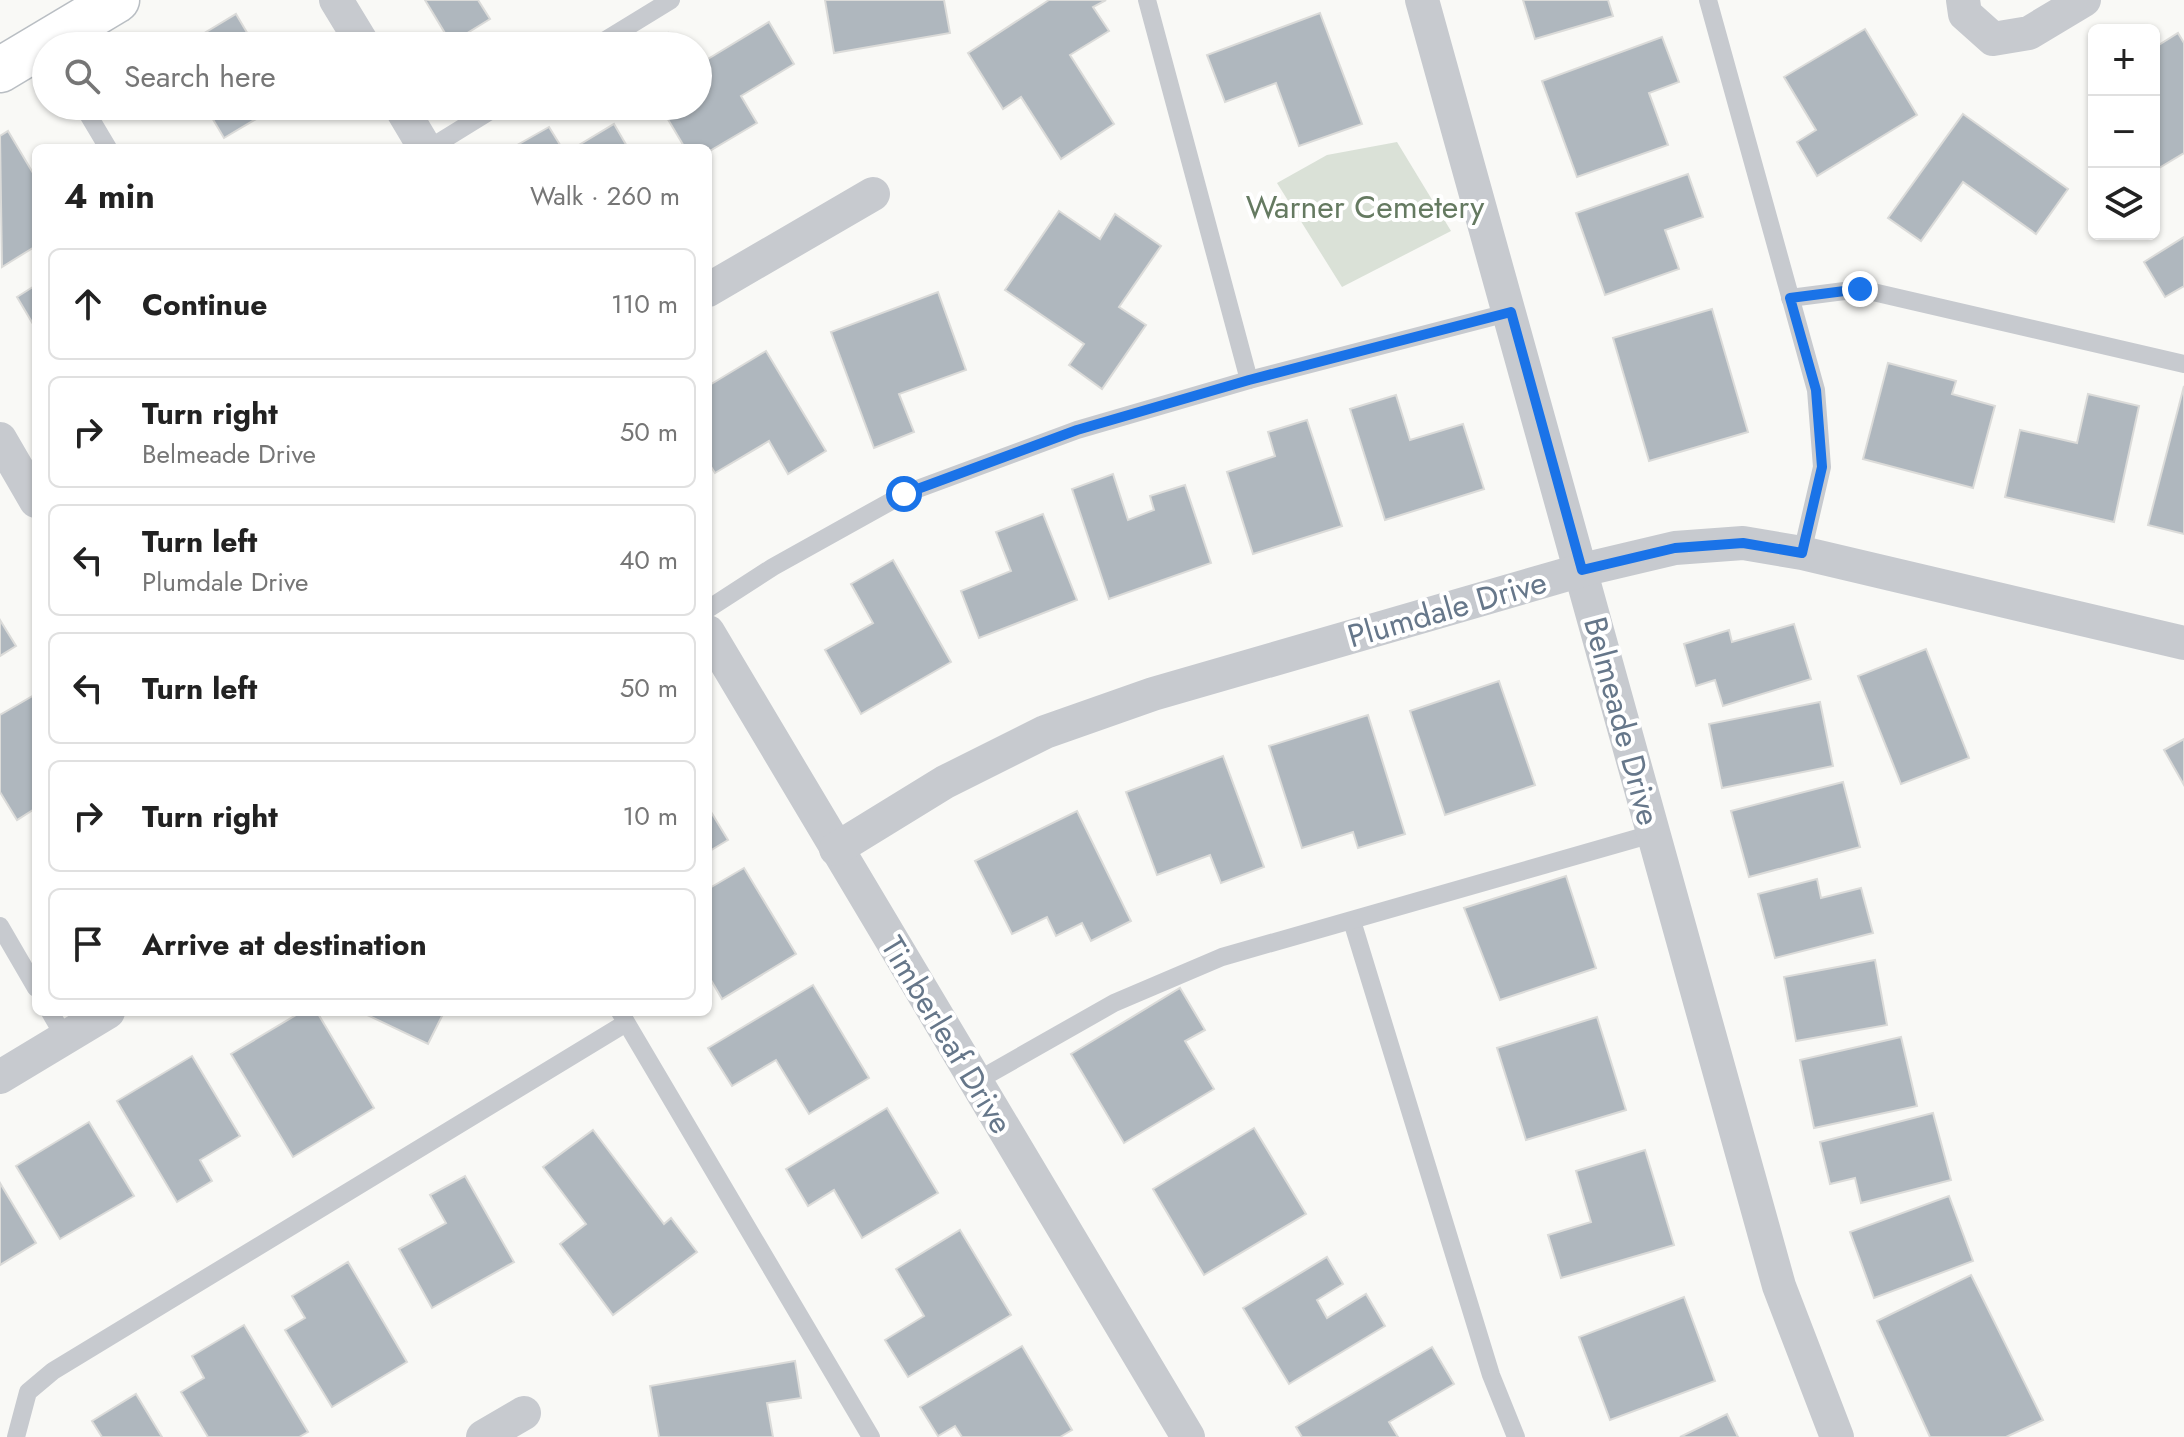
<!DOCTYPE html>
<meta charset="utf-8">
<style>
:root{--surface:#fff;--page:#f6f6f6;--text:#222;--muted:#767676;--line:#e0e0e0}
body{margin:0;font-family:Jost,sans-serif;background:var(--page);color:var(--text)}
.controls{position:absolute;right:24px;top:24px;display:grid;overflow:hidden;border-radius:12px;box-shadow:0 2px 6px #0004}
.controls button{width:72px;height:72px;display:grid;place-items:center;padding:0;border:0;border-bottom:2px solid var(--line);background:var(--surface);color:var(--text);font:40px sans-serif}
.stop{position:absolute;width:24px;height:24px;margin:-18px;border:6px solid #1a73e8;border-radius:50%;background:#fff}
.stop.end{background:#1a73e8;border-color:#fff;box-shadow:0 2px 8px #0008}
.list{margin:0;padding:0;list-style:none}
h2{display:flex;justify-content:space-between;align-items:center;height:104px;margin:0;padding:0 32px;font-size:34px}
h2 small{font-size:26px;font-weight:400;color:var(--muted)}
.list li{display:grid;grid-template-columns:52px 1fr auto;gap:24px;align-items:center;box-sizing:border-box;height:112px;margin:0 16px 16px;padding:0 16px;border:2px solid var(--line);border-radius:12px}
.list b{display:block;font-size:30px;white-space:nowrap}
.list p{margin:0;font-size:26px;white-space:nowrap;color:var(--muted)}
.list em{font-size:26px;font-style:normal;color:var(--muted)}
.icon{flex:none;width:44px;height:44px;fill:none;stroke:currentColor;stroke-width:2;stroke-linecap:round;stroke-linejoin:round}
.map{position:relative;flex:none;width:2184px;height:1437px;overflow:hidden}
.search{position:absolute;background:var(--surface);box-shadow:0 2px 6px #0004;left:32px;top:32px;width:680px;height:88px;display:flex;align-items:center;gap:20px;box-sizing:border-box;padding:0 28px;border-radius:44px;color:var(--muted);font-size:30px}
.panel{position:absolute;background:var(--surface);box-shadow:0 2px 6px #0004;left:32px;top:144px;width:680px;height:872px;border-radius:12px}
.map>svg:first-child{display:block}
</style>
<div class="map">
<svg width="2184" height="1437" viewBox="0 0 2184 1437">
<rect width="100%" height="100%" fill="#f9f9f6"/>
<path fill="#dae1d7" d="M1397,142L1451,231L1342,287L1277,183L1327,155Z"/>
<g fill="#afb7be" stroke="#dbdbd9" stroke-width="2">
<path d="M425,0H478L490,19L451,43Z"/>
<path d="M825,0H944L950,33L834,53Z"/>
<path d="M1049,0H1106L1093,7L1109,31L1070,55L1114,124L1061,159L1021,97L1003,109L968,53Z"/>
<path d="M1523,0H1608L1613,16L1535,39Z"/>
<path d="M1320,13L1362,124L1299,146L1276,83L1225,102L1207,55Z"/>
<path d="M236,14L255,46H183Z"/>
<path d="M769,22L794,64L741,96L757,123L708,152V148H685L660,106H698V65Z"/>
<path d="M1865,29L1917,115L1817,176L1797,142L1816,130L1784,77Z"/>
<path d="M668,33L676,46H647Z"/>
<path d="M2178,33L2184,43V153L2154,171V48Z"/>
<path d="M1662,37L1679,82L1649,93L1668,145L1577,177L1542,81Z"/>
<path d="M205,106H278L224,138Z"/>
<path d="M1963,114L2068,189L2036,234L1963,182L1921,241L1888,218Z"/>
<path d="M614,124L628,148H574Z"/>
<path d="M549,127L562,148H512Z"/>
<path d="M8,131L36,178V246L2,267L0,136Z"/>
<path d="M1688,174L1703,217L1665,230L1679,269L1605,295L1576,213Z"/>
<path d="M1059,211L1100,239L1115,214L1161,246L1119,307L1146,325L1102,389L1069,365L1084,344L1005,290Z"/>
<path d="M2184,237V286L2165,297L2144,262Z"/>
<path d="M36,285V329L17,297Z"/>
<path d="M938,292L966,370L899,394L914,432L874,448L831,332Z"/>
<path d="M1712,309L1748,432L1649,461L1613,338Z"/>
<path d="M766,351L826,451L788,474L769,441L715,473L708,462V386Z"/>
<path d="M1888,363L1956,381L1952,394L1995,406L1973,488L1863,459Z"/>
<path d="M2184,386V534L2148,525Z"/>
<path d="M2088,394L2139,406L2114,522L2005,497L2020,430L2077,443Z"/>
<path d="M1396,395L1410,440L1463,424L1484,489L1385,520L1350,409Z"/>
<path d="M1307,420L1342,526L1253,554L1227,472L1275,456L1268,432Z"/>
<path d="M1113,474L1128,520L1154,510L1150,496L1185,485L1211,563L1109,599L1072,489Z"/>
<path d="M1043,514L1077,600L979,638L961,591L1011,571L996,532Z"/>
<path d="M893,560L951,662L861,714L825,650L873,623L851,584Z"/>
<path d="M0,620L16,646L0,656Z"/>
<path d="M1794,624L1811,679L1723,706L1715,680L1696,686L1684,644L1729,630L1732,642Z"/>
<path d="M1926,649L1969,758L1901,784L1858,676Z"/>
<path d="M1499,681L1535,785L1445,815L1410,711Z"/>
<path d="M36,694V808L17,820L0,792V715Z"/>
<path d="M1820,702L1833,766L1722,788L1709,724Z"/>
<path d="M1368,715L1405,834L1358,848L1353,832L1302,848L1269,746Z"/>
<path d="M2184,739V785L2164,750Z"/>
<path d="M1223,756L1264,867L1221,883L1210,855L1157,875L1126,792Z"/>
<path d="M1843,782L1860,847L1749,877L1731,811Z"/>
<path d="M708,807L728,840L708,852Z"/>
<path d="M1077,811L1131,921L1091,941L1082,923L1056,936L1047,917L1012,934L975,861Z"/>
<path d="M744,868L796,954L722,999L708,975V889Z"/>
<path d="M1566,876L1596,968L1500,1000L1464,908Z"/>
<path d="M1817,879L1821,898L1861,888L1873,933L1775,958L1758,894Z"/>
<path d="M1875,960L1887,1025L1796,1041L1784,977Z"/>
<path d="M813,985L869,1078L809,1114L776,1060L732,1086L708,1048Z"/>
<path d="M1180,988L1205,1030L1185,1041L1214,1089L1124,1143L1071,1054Z"/>
<path d="M301,1012H317L374,1108L293,1157L231,1054Z"/>
<path d="M361,1012H444L428,1044Z"/>
<path d="M1597,1017L1626,1110L1526,1140L1497,1048Z"/>
<path d="M1901,1037L1917,1106L1814,1128L1800,1060Z"/>
<path d="M192,1056L240,1136L200,1160L212,1181L177,1202L117,1101Z"/>
<path d="M887,1108L938,1193L862,1238L834,1190L808,1206L786,1169Z"/>
<path d="M1933,1113L1951,1180L1861,1203L1855,1178L1830,1184L1820,1142Z"/>
<path d="M89,1122L134,1196L60,1239L16,1166Z"/>
<path d="M1254,1128L1306,1214L1204,1275L1153,1189Z"/>
<path d="M593,1130L664,1224L671,1218L697,1252L613,1315L560,1244L586,1224L543,1167Z"/>
<path d="M1645,1150L1674,1245L1561,1278L1548,1235L1591,1222L1576,1171Z"/>
<path d="M465,1176L514,1262L432,1308L399,1249L446,1223L430,1195Z"/>
<path d="M0,1183L36,1243L0,1265Z"/>
<path d="M1949,1196L1973,1261L1874,1298L1850,1232Z"/>
<path d="M960,1230L1011,1315L908,1377L885,1340L924,1316L896,1269Z"/>
<path d="M1327,1257L1343,1284L1317,1300L1327,1318L1366,1294L1385,1326L1289,1384L1243,1308Z"/>
<path d="M348,1262L407,1362L332,1407L285,1330L305,1318L292,1296Z"/>
<path d="M1971,1275L2043,1420L2006,1437H1930L1877,1321Z"/>
<path d="M1684,1297L1715,1381L1610,1420L1579,1337Z"/>
<path d="M244,1325L308,1432L299,1437H208L181,1392L204,1378L192,1356Z"/>
<path d="M1022,1346L1072,1430L1060,1437H962L955,1426L938,1436L920,1407Z"/>
<path d="M1432,1347L1454,1384L1389,1422L1398,1437H1302L1296,1427Z"/>
<path d="M795,1361L801,1398L767,1403L773,1437H659L650,1386Z"/>
<path d="M136,1394L162,1437H102L92,1421Z"/>
<path d="M1727,1414L1738,1437H1680Z"/>
</g>
<g fill="none" stroke-linecap="round" stroke-linejoin="round">
<defs>
<path id="secondary" d="M0,70L117,0"/>
</defs>
<use href="#secondary" stroke="#b9bec3" stroke-width="47"/>
<g stroke="#c7cacf" stroke-width="18">
<path d="M1147,0L1249,380"/>
<path d="M1708,0L1816,390L1822,467L1802,553"/>
<path d="M596,46L671,0"/>
<path d="M83,106L108,148"/>
<path d="M430,148L498,106"/>
<path d="M1790,298L1860,289L2184,364"/>
<path d="M708,609L773,567L904,494L1077,430L1249,380L1511,312"/>
<path d="M1352,921L1491,1375L1516,1437"/>
<path d="M0,926L36,988"/>
<path d="M50,1012L65,1038"/>
<path d="M620,1012L871,1437"/>
<path d="M975,1082L1114,1003L1222,957L1652,834"/>
<path d="M16,1437L28,1392L53,1371L626,1023"/>
</g>
<g stroke="#c7cacf" stroke-width="34">
<path d="M336,0L364,46"/>
<path d="M1422,0L1779,1286L1837,1437"/>
<path d="M1963,0L1965,14L1993,39L2029,33L2084,0"/>
<path d="M400,106L425,148"/>
<path d="M708,290L873,194"/>
<path d="M0,439L36,501"/>
<path d="M708,632L1188,1437"/>
<path d="M836,849L945,782L1045,732L1153,694L1582,570L1675,548L1743,543L1802,553L2184,643"/>
<path d="M0,1077L108,1012"/>
<path d="M483,1437L524,1413"/>
</g>
<use href="#secondary" stroke="#fff" stroke-width="44"/>
</g>
<g fill="none" stroke-linecap="round" stroke-linejoin="round">
<path stroke="#1a73e8" stroke-width="10" d="M904,494L1077,430L1249,380L1511,312L1582,570L1675,548L1743,543L1802,553L1822,467L1816,390L1790,298L1860,289"/>
</g>
<g text-anchor="middle" stroke-width="8" stroke-linejoin="round" paint-order="stroke">
<g font-size="32" fill="#657a61" stroke="#fff">
<text x="1365" y="218">Warner Cemetery</text>
</g>
<g font-size="32" fill="#66778a" stroke="#fff">
<text transform="translate(1447 609) rotate(-16)" y="11">Plumdale Drive</text>
<text transform="translate(1622 721) rotate(75)" y="11">Belmeade Drive</text>
<text transform="translate(947 1035) rotate(59)" y="11">Timberleaf Drive</text>
</g>
</g>
</svg>
<div class="controls">
<button>+</button>
<button>−</button>
<button><svg class="icon" aria-label="layers" viewBox="0 0 24 24"><path d="M12 4l9 5-9 5-9-5zM3 14l9 5 9-5"/></svg></button>
</div>
<div class="stop" style="left:904px;top:494px"></div>
<div class="stop end" style="left:1860px;top:289px"></div>
<div class="search"><svg class="icon" aria-label="search" viewBox="0 0 24 24"><circle cx="10" cy="10" r="6"/><path d="M15 15l6 6"/></svg>Search here</div>
<section class="panel">
<h2>4 min<small>Walk · 260 m</small></h2>
<ul class="list">
<li><svg class="icon" aria-label="ahead" viewBox="0 0 24 24"><path d="M12 20V5M6 11l6-6 6 6"/></svg><div><b>Continue</b></div><em>110 m</em></li>
<li><svg class="icon" aria-label="right" viewBox="0 0 24 24"><path d="M7 20v-9h11M14 6l5 5-5 5"/></svg><div><b>Turn right</b><p>Belmeade Drive</p></div><em>50 m</em></li>
<li><svg class="icon" aria-label="left" viewBox="0 0 24 24"><path d="M17 20v-9H6M10 6l-5 5 5 5"/></svg><div><b>Turn left</b><p>Plumdale Drive</p></div><em>40 m</em></li>
<li><svg class="icon" aria-label="left" viewBox="0 0 24 24"><path d="M17 20v-9H6M10 6l-5 5 5 5"/></svg><div><b>Turn left</b></div><em>50 m</em></li>
<li><svg class="icon" aria-label="right" viewBox="0 0 24 24"><path d="M7 20v-9h11M14 6l5 5-5 5"/></svg><div><b>Turn right</b></div><em>10 m</em></li>
<li><svg class="icon" aria-label="arrive" viewBox="0 0 24 24"><path d="M6 21V4h12l-3 4 3 4H6"/></svg><div><b>Arrive at destination</b></div></li>
</ul>
</section>
</div>
